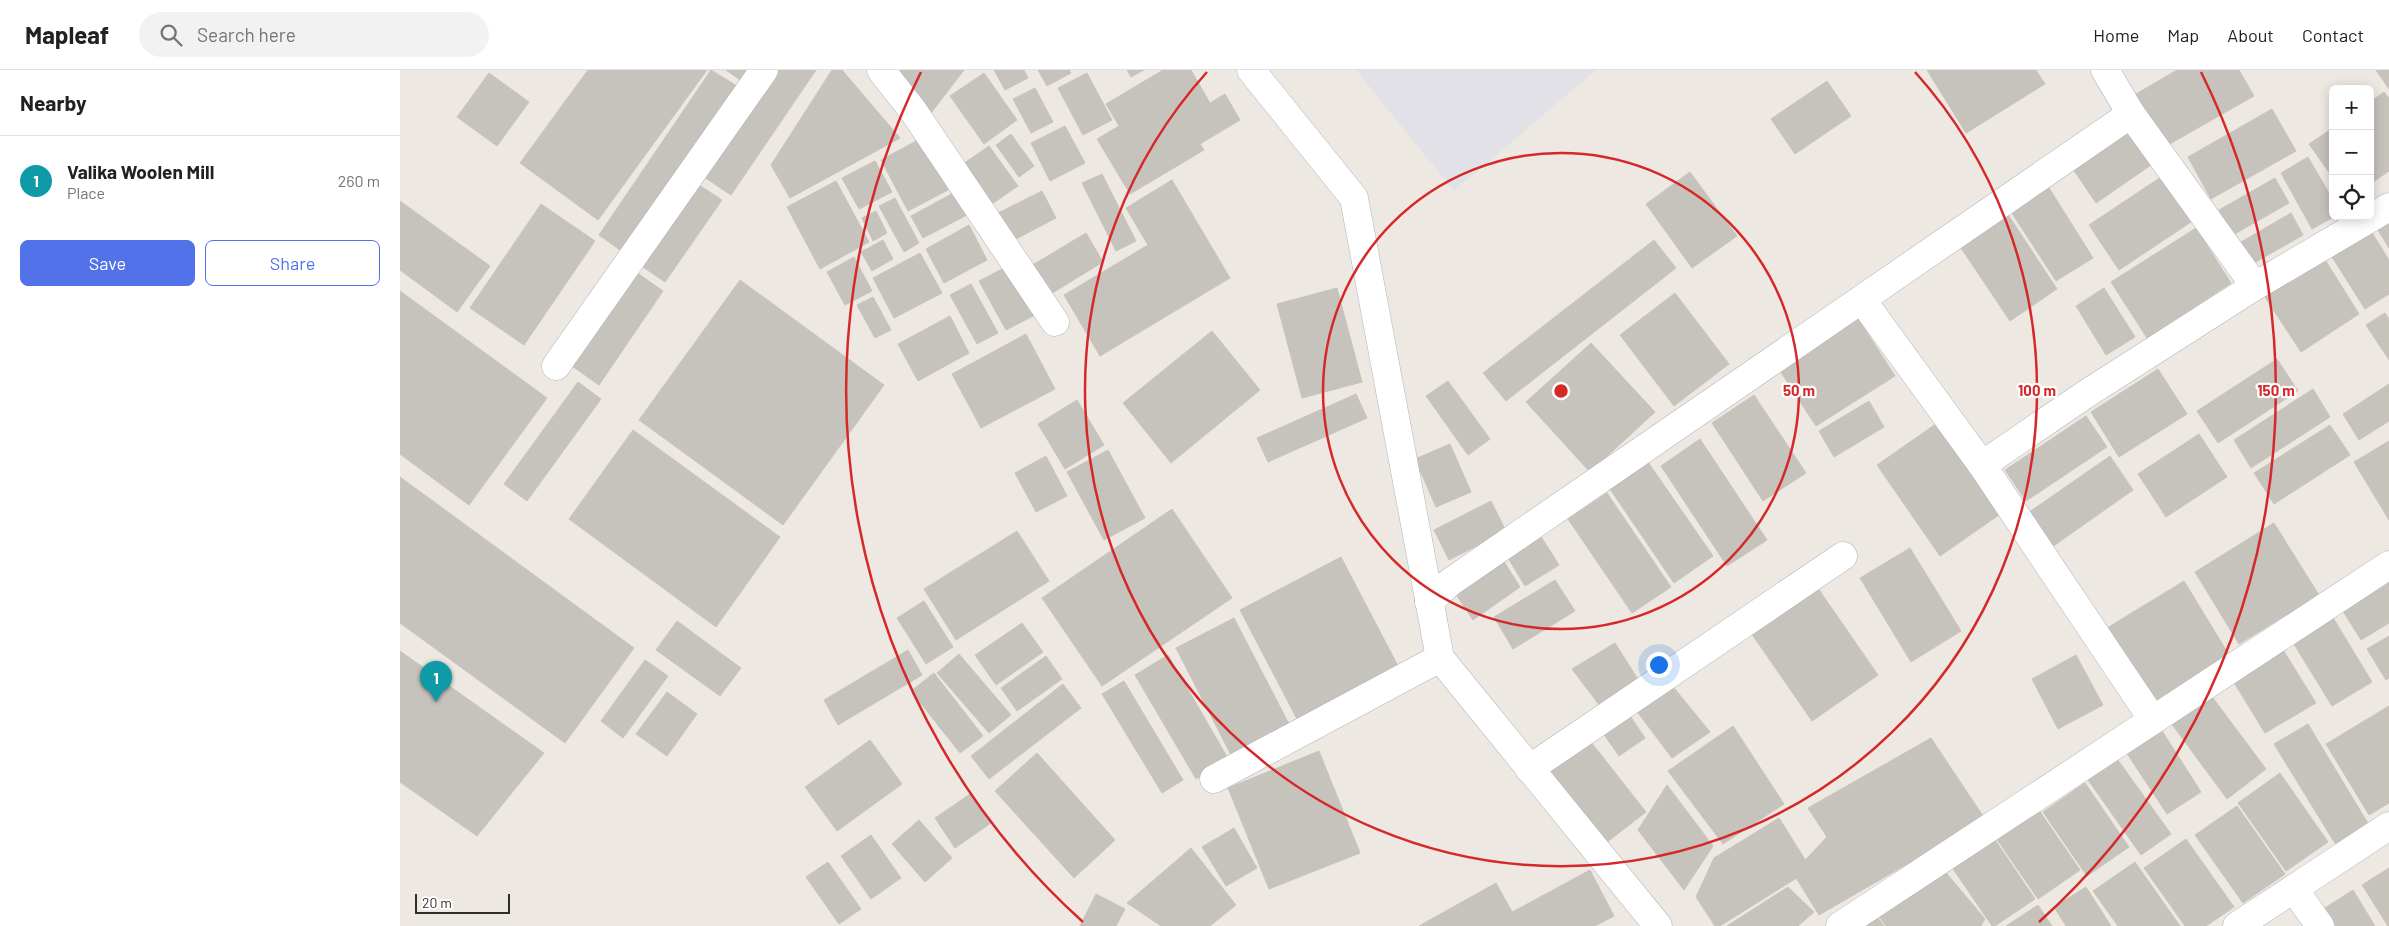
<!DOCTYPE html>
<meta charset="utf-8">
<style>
:root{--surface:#fff;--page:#f2f2f2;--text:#202124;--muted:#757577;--line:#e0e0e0;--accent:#5272ea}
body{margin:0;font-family:Barlow,sans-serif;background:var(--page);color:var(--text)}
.controls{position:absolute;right:15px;top:15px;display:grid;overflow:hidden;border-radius:8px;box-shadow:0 2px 12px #0003}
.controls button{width:45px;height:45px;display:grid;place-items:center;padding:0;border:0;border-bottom:1px solid var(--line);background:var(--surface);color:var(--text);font:25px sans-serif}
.scale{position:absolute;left:15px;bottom:12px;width:95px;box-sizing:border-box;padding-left:5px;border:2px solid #2d2d2d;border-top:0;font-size:14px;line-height:18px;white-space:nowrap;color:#2d2d2d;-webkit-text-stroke:4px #fff;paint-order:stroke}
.you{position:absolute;left:1258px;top:594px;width:18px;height:18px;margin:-12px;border:4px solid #fff;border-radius:50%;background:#1a73e8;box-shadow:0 0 0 8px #1a73e833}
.badge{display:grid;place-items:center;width:32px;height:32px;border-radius:50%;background:var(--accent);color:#fff;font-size:16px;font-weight:700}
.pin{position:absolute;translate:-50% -41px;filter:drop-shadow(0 1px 2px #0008)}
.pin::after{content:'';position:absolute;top:26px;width:18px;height:15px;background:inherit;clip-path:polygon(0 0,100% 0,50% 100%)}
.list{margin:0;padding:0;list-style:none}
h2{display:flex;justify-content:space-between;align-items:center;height:65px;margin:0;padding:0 20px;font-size:21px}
h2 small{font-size:16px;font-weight:400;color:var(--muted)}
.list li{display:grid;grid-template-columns:32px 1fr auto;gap:15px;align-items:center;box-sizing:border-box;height:90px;padding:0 20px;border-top:1px solid var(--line)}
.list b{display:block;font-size:19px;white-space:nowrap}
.list p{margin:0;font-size:16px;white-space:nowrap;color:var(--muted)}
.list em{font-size:16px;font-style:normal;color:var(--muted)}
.actions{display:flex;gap:10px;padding:15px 20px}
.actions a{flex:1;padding:11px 0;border:1px solid var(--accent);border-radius:8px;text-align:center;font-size:18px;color:var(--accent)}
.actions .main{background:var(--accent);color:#fff}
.icon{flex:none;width:28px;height:28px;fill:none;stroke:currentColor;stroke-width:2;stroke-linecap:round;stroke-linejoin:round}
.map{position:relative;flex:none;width:1989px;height:856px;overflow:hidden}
header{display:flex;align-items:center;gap:30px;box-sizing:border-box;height:70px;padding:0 25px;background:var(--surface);border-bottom:1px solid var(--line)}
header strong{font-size:24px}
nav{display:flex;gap:28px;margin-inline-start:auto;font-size:18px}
.search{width:350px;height:45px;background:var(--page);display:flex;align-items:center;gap:12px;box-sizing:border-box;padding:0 18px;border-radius:28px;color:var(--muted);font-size:19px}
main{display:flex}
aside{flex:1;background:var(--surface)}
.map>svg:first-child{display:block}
</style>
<header>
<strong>Mapleaf</strong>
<div class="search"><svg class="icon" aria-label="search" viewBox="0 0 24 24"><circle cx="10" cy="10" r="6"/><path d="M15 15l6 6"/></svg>Search here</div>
<nav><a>Home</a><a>Map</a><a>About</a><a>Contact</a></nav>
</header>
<main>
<aside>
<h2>Nearby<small></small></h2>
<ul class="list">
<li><span class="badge" style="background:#0f9aa8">1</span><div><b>Valika Woolen Mill</b><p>Place</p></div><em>260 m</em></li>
</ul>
<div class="actions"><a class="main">Save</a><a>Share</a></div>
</aside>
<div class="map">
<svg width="1989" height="856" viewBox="0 0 1989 856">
<rect width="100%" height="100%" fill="#ede8e2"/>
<path fill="#e2e1e7" d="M956,0H1196L1054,121Z"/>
<g fill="#c6c2bc" stroke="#c9c4bb">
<path d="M188,0H307L198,150L120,93Z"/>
<path d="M311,0L345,21L231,188L199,165Z"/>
<path d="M326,0H357L347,15Z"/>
<path d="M377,0H416L331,125L304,107Z"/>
<path d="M432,0H442L500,68L390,128L371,95Z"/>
<path d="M493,0H564L531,43Z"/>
<path d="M594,0H624L628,8L605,20Z"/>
<path d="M638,0H669L671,3L647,16Z"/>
<path d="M727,0H744L731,7Z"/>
<path d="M763,0H791L810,33L825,24L840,50L800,74L804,80L730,124L697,69L719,56L706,34Z"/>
<path d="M1527,0H1636L1645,14L1566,63Z"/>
<path d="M1777,0H1839L1854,26L1766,76L1736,24Z"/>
<path d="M1976,0H1989V19Z"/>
<path d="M89,3L129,32L97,76L57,47Z"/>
<path d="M584,3L617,50L584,74L550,26Z"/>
<path d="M687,3L712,50L683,65L658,18Z"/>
<path d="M1427,11L1451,46L1395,84L1371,49Z"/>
<path d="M635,18L653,52L631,63L613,29Z"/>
<path d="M1984,22L1989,28V101L1970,114V32Z"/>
<path d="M1872,39L1896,81L1811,129L1788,87Z"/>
<path d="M665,56L685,93L650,111L631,73Z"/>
<path d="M1933,58V108L1909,74Z"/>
<path d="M1728,62L1751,95L1696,133L1673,99Z"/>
<path d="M611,64L634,96L619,107L596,75Z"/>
<path d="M520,69L548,120L508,141L481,90Z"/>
<path d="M589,76L618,116L589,136L560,96Z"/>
<path d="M1908,87L1933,130V146H1935L1912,159L1881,103Z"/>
<path d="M475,91L492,122L459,139L442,108Z"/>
<path d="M1290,102L1337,166L1292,198L1246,134Z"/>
<path d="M702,104L736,171L716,181L682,113Z"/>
<path d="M1761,107L1791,152L1719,200L1689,155Z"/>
<path d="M1875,108L1889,133L1833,165L1819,140Z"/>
<path d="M772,110L830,208L700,286L664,225L748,175L726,138Z"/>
<path d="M436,111L469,172L420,199L387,137Z"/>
<path d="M1646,113L1693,188L1656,211L1608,137Z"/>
<path d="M299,115L322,130L265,212L243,197Z"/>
<path d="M557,121L569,144L523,168L511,146Z"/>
<path d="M642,121L656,148L612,171L598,143Z"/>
<path d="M495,128L519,173L504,182L479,136Z"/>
<path d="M0,131L90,196L57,242L0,200Z"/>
<path d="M141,134L195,171L124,275L70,238Z"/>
<path d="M1605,140L1657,219L1610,251L1557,172Z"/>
<path d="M476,141L487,163L473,171L462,148Z"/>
<path d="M1891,143L1903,165L1854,193L1841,172Z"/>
<path d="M1989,149V178L1976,157Z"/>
<path d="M569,155L587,190L544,213L526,179Z"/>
<path d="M1796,158L1831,213L1747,268L1711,212Z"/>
<path d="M1971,161L1989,190V224L1965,239L1932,187Z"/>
<path d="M686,163L703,192L649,225L631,196Z"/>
<path d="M483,170L493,189L472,201L461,182Z"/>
<path d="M1254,170L1276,198L1106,331L1083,303Z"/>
<path d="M520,183L542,223L494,248L473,208Z"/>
<path d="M454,187L472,221L445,235L427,202Z"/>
<path d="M1924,188L1959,244L1901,282L1865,227Z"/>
<path d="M608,196L635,245L606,260L579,211Z"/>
<path d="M233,200L263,221L199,315L169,294Z"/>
<path d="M340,210L484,315L383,455L239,350Z"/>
<path d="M571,214L598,263L577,274L550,225Z"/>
<path d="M937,218L962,312L902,328L877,234Z"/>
<path d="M1704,218L1735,267L1706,285L1676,236Z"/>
<path d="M0,221L147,328L69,435L0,384Z"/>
<path d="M1275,223L1329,294L1274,336L1220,265Z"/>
<path d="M473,227L491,260L475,268L457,235Z"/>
<path d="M1985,243L1989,249V290L1966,255Z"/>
<path d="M550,246L569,283L518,311L498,274Z"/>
<path d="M1457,247L1495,306L1416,356L1378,298Z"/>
<path d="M812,261L860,320L771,393L723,333Z"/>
<path d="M626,264L655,319L581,358L552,304Z"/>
<path d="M1191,273L1255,342L1190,402L1126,332Z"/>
<path d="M1877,289L1898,321L1818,373L1797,341Z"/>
<path d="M1758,299L1787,344L1719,387L1691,342Z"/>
<path d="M1048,311L1090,369L1068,385L1026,326Z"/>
<path d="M178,312L201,329L127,431L104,414Z"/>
<path d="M1989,314V351L1959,370L1943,344Z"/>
<path d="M1913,319L1930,347L1851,398L1834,370Z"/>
<path d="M956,324L967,348L868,392L857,368Z"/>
<path d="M1354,325L1406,403L1363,431L1312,353Z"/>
<path d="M677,330L704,375L665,399L638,354Z"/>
<path d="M1469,331L1484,357L1434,387L1419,361Z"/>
<path d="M1686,346L1707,377L1626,431L1605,400Z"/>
<path d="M1543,349L1606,440L1540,486L1477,395Z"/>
<path d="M1930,355L1950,385L1874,434L1854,403Z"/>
<path d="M233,360L380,467L316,557L169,449Z"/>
<path d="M1799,364L1827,407L1766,447L1738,404Z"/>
<path d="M1300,369L1367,470L1327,496L1261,396Z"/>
<path d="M1989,371V450L1954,392Z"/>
<path d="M1050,374L1071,422L1036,437L1015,389Z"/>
<path d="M708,380L745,448L704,470L667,402Z"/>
<path d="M646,386L667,426L636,442L615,403Z"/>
<path d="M1710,386L1733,420L1652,477L1628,443Z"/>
<path d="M1248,392L1313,486L1274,513L1210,419Z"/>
<path d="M0,407L234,578L165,673L0,553Z"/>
<path d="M1207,423L1271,517L1232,543L1168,449Z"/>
<path d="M1091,431L1106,461L1049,490L1034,460Z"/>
<path d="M772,439L832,528L702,616L642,528Z"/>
<path d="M1874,453L1919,525L1839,574L1795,502Z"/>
<path d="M617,461L649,511L556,570L524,519Z"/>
<path d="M1138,462L1159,495L1125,516L1105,483Z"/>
<path d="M1510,478L1561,561L1511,592L1460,508Z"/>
<path d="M941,487L998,596L897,649L840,540Z"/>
<path d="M1103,490L1120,517L1073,550L1055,523Z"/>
<path d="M1989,509V553L1961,570L1941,538Z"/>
<path d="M1155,510L1175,541L1113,579L1094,547Z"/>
<path d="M1784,511L1831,588L1754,635L1707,558Z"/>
<path d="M1415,514L1478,605L1412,651L1349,560Z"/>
<path d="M524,531L553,577L526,594L497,548Z"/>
<path d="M1929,541L1972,612L1932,636L1889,566Z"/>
<path d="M834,548L889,654L831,685L776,578Z"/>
<path d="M277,551L341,598L320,626L256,580Z"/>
<path d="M622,553L643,582L596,615L575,585Z"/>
<path d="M1989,566V608L1986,610L1967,579Z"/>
<path d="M1215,573L1239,611L1203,640L1172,599Z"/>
<path d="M1880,575L1916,633L1865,663L1830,606Z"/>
<path d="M508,580L522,605L438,655L424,630Z"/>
<path d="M0,581L144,683L77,766L0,712Z"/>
<path d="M559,584L611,645L589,663L537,603Z"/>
<path d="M768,585L829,690L796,709L735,605Z"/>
<path d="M1676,585L1703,635L1658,659L1632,609Z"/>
<path d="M646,586L662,609L617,641L601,618Z"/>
<path d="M245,590L268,606L223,668L201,651Z"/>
<path d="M534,603L583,666L560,683L511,621Z"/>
<path d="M724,611L783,710L762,723L702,624Z"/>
<path d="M1270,613L1310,662L1272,688L1232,635Z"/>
<path d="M663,614L681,638L589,709L571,686Z"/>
<path d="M267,622L297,644L267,686L236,664Z"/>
<path d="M1810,624L1866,699L1827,729L1771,653Z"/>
<path d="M1989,636V733L1969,745L1926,674Z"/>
<path d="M1226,640L1245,668L1219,686L1200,659Z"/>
<path d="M1908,654L1969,755L1936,775L1874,674Z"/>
<path d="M1333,656L1384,734L1323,774L1268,701Z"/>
<path d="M1759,656L1801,722L1767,744L1724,679Z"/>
<path d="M1187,667L1246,742L1202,776L1143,701Z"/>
<path d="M1531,668L1585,749L1419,845L1393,803L1427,767L1408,738Z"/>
<path d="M470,670L502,714L437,761L405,717Z"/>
<path d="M919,681L960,783L869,819L828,718Z"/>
<path d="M637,683L715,770L674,808L595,721Z"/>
<path d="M1715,686L1771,764L1741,785L1686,707Z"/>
<path d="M1880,703L1928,772L1886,801L1838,733Z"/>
<path d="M1685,713L1729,777L1687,806L1643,742Z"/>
<path d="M1267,715L1313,776L1284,820L1238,760Z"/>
<path d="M570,724L591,753L555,778L535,748Z"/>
<path d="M1636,736L1680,800L1638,829L1594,765Z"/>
<path d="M1837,736L1885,804L1843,833L1795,765Z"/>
<path d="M1379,748L1411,799L1320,856H1315L1296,827L1314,788Z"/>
<path d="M519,750L552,788L525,812L492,774Z"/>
<path d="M834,758L857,798L826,816L802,777Z"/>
<path d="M1591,764L1635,829L1595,856H1592L1549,793Z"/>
<path d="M471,765L501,808L471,829L441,786Z"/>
<path d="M1786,769L1834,837L1806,856H1785L1744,798Z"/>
<path d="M791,778L836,835L810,856H761L727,833Z"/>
<path d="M1531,785L1585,849L1581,856H1486L1473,838Z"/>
<path d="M428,792L461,839L439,854L406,807Z"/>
<path d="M1735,792L1780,856H1718L1693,821Z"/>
<path d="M1989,798V856H1988L1962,815Z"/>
<path d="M1190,800L1214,846L1195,856H1110L1105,846Z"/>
<path d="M1096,813L1120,856H1019Z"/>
<path d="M1388,817L1414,842L1398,856H1327Z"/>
<path d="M1686,817L1711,856H1666L1654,837Z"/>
<path d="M1953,820L1975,856H1936L1925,838Z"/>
<path d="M696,824L725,839L716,856H680Z"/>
<path d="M1638,835L1652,856H1606Z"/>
<path d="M1470,837L1484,856H1455Z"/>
</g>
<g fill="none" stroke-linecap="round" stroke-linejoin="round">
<defs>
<g id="minor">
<path d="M481,0L514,42L655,252"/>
<path d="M851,0L954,128L1040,588L1258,856"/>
<path d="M1731,44L1855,216"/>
<path d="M1462,230L1582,395L1686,324L1855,216L1989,137"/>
<path d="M156,296L364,0"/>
<path d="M1029,532L1049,513L1731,44L1705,0"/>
<path d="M1753,650L1989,495"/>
<path d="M1129,699L1443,486"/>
<path d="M814,709L1040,588"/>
<path d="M1894,819L1920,856"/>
<path d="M1440,856L1753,650L1582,395"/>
<path d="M1837,856L1989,756"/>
</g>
</defs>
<use href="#minor" stroke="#b2b4bc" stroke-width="29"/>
<use href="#minor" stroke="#fff" stroke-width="28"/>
</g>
<g fill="none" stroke="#d62828" stroke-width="2.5">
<circle cx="1161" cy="321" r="238"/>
<path d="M1515 2A476 476 0 1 1 807 2"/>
<path d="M683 852A715 715 0 0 1 521 2M1801 2A715 715 0 0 1 1639 852"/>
</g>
<circle cx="1161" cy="321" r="8" fill="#d62828" stroke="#fff" stroke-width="2.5"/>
<g font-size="15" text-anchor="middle" font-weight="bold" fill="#d62828" stroke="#fff" stroke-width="4.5" stroke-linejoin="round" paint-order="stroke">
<text x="1399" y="326">50 m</text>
<text x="1637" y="326">100 m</text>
<text x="1876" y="326">150 m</text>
</g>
</svg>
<div class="controls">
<button>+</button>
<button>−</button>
<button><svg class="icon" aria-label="locate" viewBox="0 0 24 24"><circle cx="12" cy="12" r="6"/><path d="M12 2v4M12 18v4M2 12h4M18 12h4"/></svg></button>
</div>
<div class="scale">20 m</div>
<div class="you"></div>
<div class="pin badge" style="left:36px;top:632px;background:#0f9aa8">1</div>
</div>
</main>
